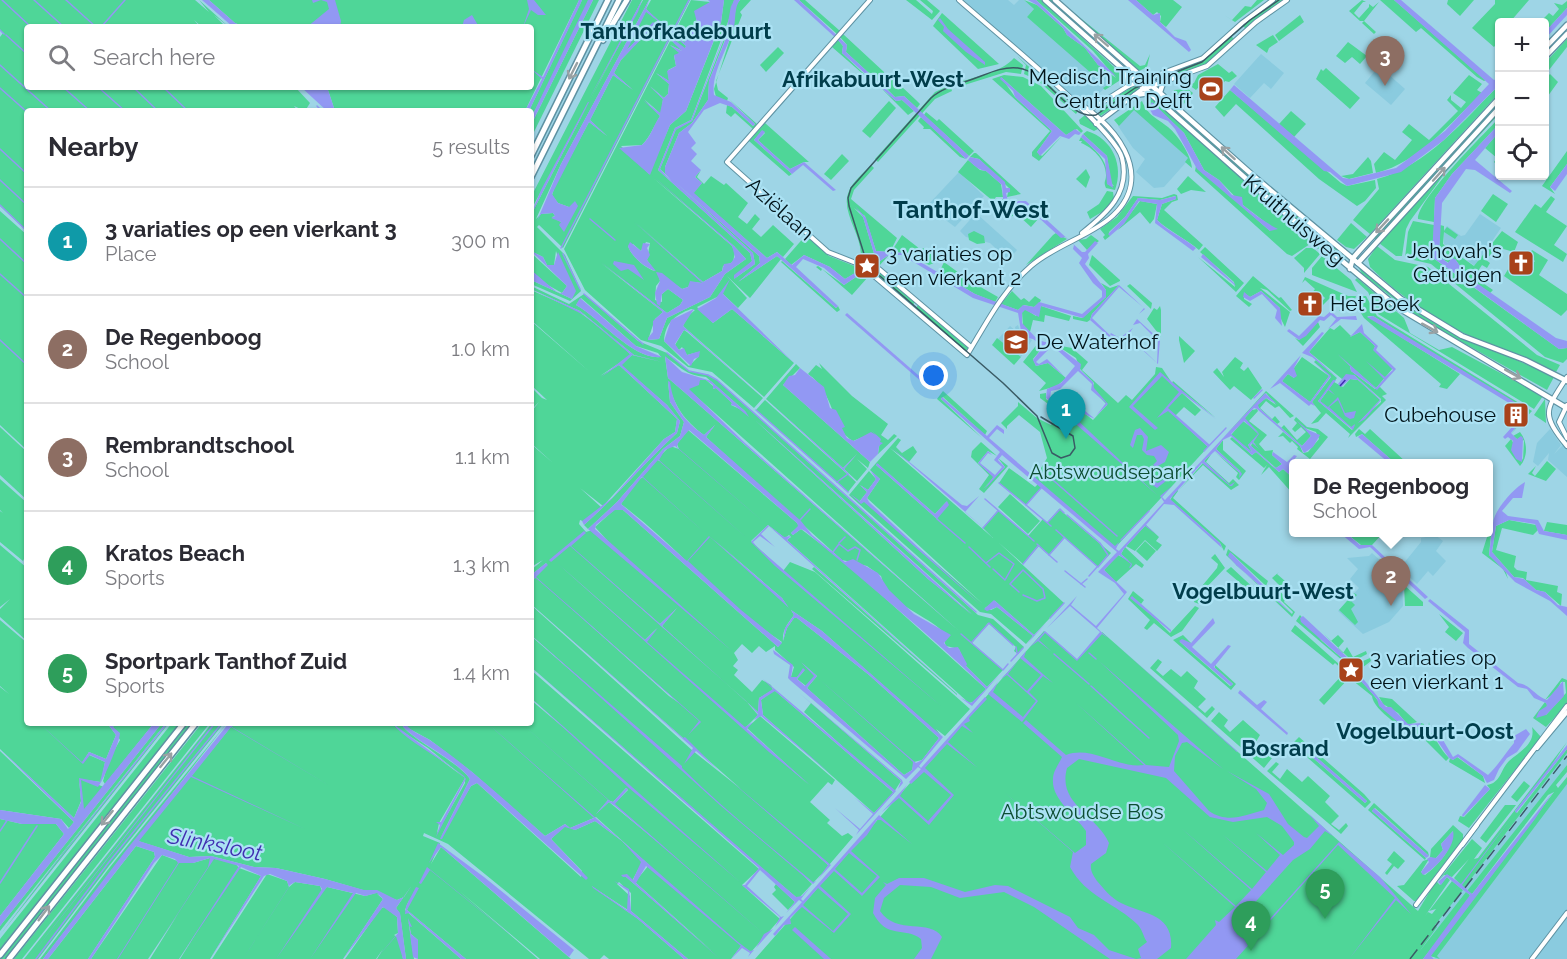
<!DOCTYPE html>
<meta charset="utf-8">
<style>
:root{--surface:#fff;--page:#f7f7f7;--text:#2b2b33;--muted:#7c7c81;--line:#e1e1e2;--accent:#0f766e}
body{margin:0;font-family:Raleway,sans-serif;background:var(--page);color:var(--text)}
.controls{position:absolute;right:18px;top:18px;display:grid;overflow:hidden;border-radius:6px;box-shadow:0 2px 4px #0004}
.controls button{width:54px;height:54px;display:grid;place-items:center;padding:0;border:0;border-bottom:2px solid var(--line);background:var(--surface);color:var(--text);font:30px sans-serif}
.you{position:absolute;left:934px;top:376px;width:21px;height:21px;margin:-15px;border:4px solid #fff;border-radius:50%;background:#1a73e8;box-shadow:0 0 0 9px #1a73e833}
.badge{display:grid;place-items:center;width:39px;height:39px;border-radius:50%;background:var(--accent);color:#fff;font-size:20px;font-weight:700}
.pin{position:absolute;translate:-50% -50px;filter:drop-shadow(0 2px 3px #0008)}
.pin::after{content:'';position:absolute;top:32px;width:21px;height:18px;background:inherit;clip-path:polygon(0 0,100% 0,50% 100%)}
.popup{position:absolute;left:1289px;top:459px;width:204px;height:78px;box-sizing:border-box;display:grid;place-content:center;border-radius:6px;background:var(--surface);filter:drop-shadow(0 2px 4px #0005);font-size:20px;white-space:nowrap;color:var(--muted)}
.popup b{font-size:22px;color:var(--text)}
.popup::after{content:'';position:absolute;left:50%;top:100%;margin-left:-12px;border:12px solid transparent;border-top-color:var(--surface)}
.list{margin:0;padding:0;list-style:none}
h2{display:flex;justify-content:space-between;align-items:center;height:78px;margin:0;padding:0 24px;font-size:26px}
h2 small{font-size:20px;font-weight:400;color:var(--muted)}
.list li{display:grid;grid-template-columns:39px 1fr auto;gap:18px;align-items:center;box-sizing:border-box;height:108px;padding:0 24px;border-top:2px solid var(--line)}
.list b{display:block;font-size:22px;white-space:nowrap}
.list p{margin:0;font-size:20px;white-space:nowrap;color:var(--muted)}
.list em{font-size:20px;font-style:normal;color:var(--muted)}
.icon{flex:none;width:33px;height:33px;fill:none;stroke:currentColor;stroke-width:2;stroke-linecap:round;stroke-linejoin:round}
.map{position:relative;flex:none;width:1567px;height:959px;overflow:hidden}
.search{position:absolute;background:var(--surface);box-shadow:0 2px 4px #0004;left:24px;top:24px;width:510px;height:66px;display:flex;align-items:center;gap:15px;box-sizing:border-box;padding:0 21px;border-radius:6px;color:var(--muted);font-size:22px}
.panel{position:absolute;background:var(--surface);box-shadow:0 2px 4px #0004;left:24px;top:108px;width:510px;height:618px;border-radius:6px}
.map>svg:first-child{display:block}
</style>
<div class="map">
<svg width="1567" height="959" viewBox="0 0 1567 959">
<rect width="100%" height="100%" fill="#9ed5e6"/>
<g fill="#8acbdf">
<path d="M964,0H1008L1014,5L1019,0H1024L1034,9L1027,17L1102,74L1107,75L1109,84L1087,105L1072,96Z"/>
<path d="M1261,54L1284,73L1271,89L1264,83L1250,98L1234,84Z"/>
<path d="M1379,66L1405,89L1391,105L1365,83Z"/>
<path d="M1133,108L1189,159L1164,187L1154,188L1136,172L1145,159L1133,148L1118,126Z"/>
<path d="M959,172L984,196L955,227L927,206Z"/>
<path d="M976,213L1017,250L1008,260L990,243L966,237L960,231Z"/>
<path d="M1480,214L1501,228L1475,266L1444,244V230L1447,226L1461,236L1465,235Z"/>
<path d="M1018,325L1021,334L1032,340L1021,357L998,339L1010,326L1016,331L1015,327Z"/>
<path d="M1550,429L1561,445L1554,454L1567,441V477L1548,460L1549,453L1538,466L1533,462L1537,443Z"/>
<path d="M1435,535L1443,541L1436,551L1446,561L1433,576L1428,571L1417,584L1400,568L1421,542V538Z"/>
<path d="M1372,553L1402,580L1403,606L1389,622L1363,634L1338,611L1359,588L1350,579L1358,569L1347,558L1369,556Z"/>
<path d="M1567,749V765L1415,959H1409L1524,810L1521,808Z"/>
<path d="M1567,777V959H1434L1492,876Z"/>
</g>
<g fill="#4fd698" fill-rule="evenodd">
<path d="M0,0H195L209,12L199,0L229,27L214,15L226,27H202L194,20L200,27H27V87H295L310,103L305,111L294,106L298,111H27V231L0,206V37L3,33L0,30Z"/>
<path d="M209,0H579L525,111H335L327,87H531V27H245L235,23Z"/>
<path d="M582,0H588L587,7L531,118L529,111Z"/>
<path d="M593,0H599L531,138V125Z"/>
<path d="M632,0H642L590,100L643,0H649L561,164L536,219L541,214L553,213L555,216L552,217L561,222L564,231L569,207L558,203L552,195L555,186L589,122L607,136L590,120L613,75L633,90L614,73L621,60L651,28L661,36L652,27L660,31L653,23L625,52L646,11L665,27L646,9L651,0H690L563,248L539,225L537,227L565,255L581,291L570,301L531,284V280L572,299L556,251L554,265H547L543,257L531,251V215L589,102L531,210V197Z"/>
<path d="M691,0L710,2L696,18L698,27L682,30L686,44L675,36L686,46L685,49L672,41L683,51L670,45L680,53L674,56L676,66L668,70L669,81L656,73L669,84L668,94L664,98L650,86L663,99L661,114L644,99L660,116C655,124 650,137 642,145L621,146L649,174L670,125L686,111L721,23L724,0H734L729,29L709,81L708,100L692,123L679,133L665,167L673,181L660,169L676,129L692,121L728,29L729,19L691,120L675,128L658,170L750,253L752,261L734,279L755,264L753,253L675,182L759,256L760,263L738,282L777,256L781,259L750,298L727,276L747,298L738,308L723,294L697,307L713,323L732,309L794,363L764,397L683,326L687,317L695,310L691,309C675,315 665,323 664,341L689,366L699,356L698,352L687,355L682,347L679,350L675,345L684,330L687,332L763,398L754,408L712,372L688,367L661,346L641,340L585,290L564,249ZM651,176L734,246L746,259L725,274L710,297L667,318L659,339L648,340L655,319L663,312L601,263L667,313L680,305L683,300L668,289L662,294V302L655,300L656,286L660,281L658,273L682,289L688,287L691,282L703,283L635,222L703,282L722,271L723,266L733,262L735,252L732,246ZM646,242L650,243L647,260L655,271C646,269 631,256 628,246L633,244L641,251Z"/>
<path d="M740,0H751L740,12L742,15L716,81L718,90L728,98L727,101L716,97L714,89L733,29L736,5Z"/>
<path d="M799,0H805L840,31L837,34Z"/>
<path d="M906,0H916L932,14L933,11L920,0H927L940,11L932,20Z"/>
<path d="M1024,0L1037,5L1063,28L1067,35L1085,48L1098,65L1116,78L1093,51L1036,0H1041L1125,77L1105,90L1103,88L1109,84V78L1101,73H1091L1027,17L1034,9Z"/>
<path d="M1047,0H1052L1101,43L1088,36Z"/>
<path d="M1058,0L1140,66L1145,65L1150,54L1147,67L1139,71Z"/>
<path d="M1136,0H1173L1182,7L1166,27L1160,22L1161,16L1157,12L1153,15Z"/>
<path d="M1257,0H1264L1235,22L1224,15L1232,20L1245,6L1251,7Z"/>
<path d="M1275,0H1286L1246,29L1242,25Z"/>
<path d="M1362,0L1366,2H1363L1354,13L1359,18L1369,7V4L1373,7L1379,2L1364,21L1376,32L1374,34L1362,23L1364,21H1360L1349,11Z"/>
<path d="M1380,0H1394L1486,80L1484,81L1477,77L1421,28L1416,32Z"/>
<path d="M1448,0H1474L1460,16L1447,4Z"/>
<path d="M1495,0H1529L1510,22H1500L1497,39L1499,41L1494,47L1472,28L1495,4Z"/>
<path d="M1567,1V8L1545,32L1544,22H1540L1549,13L1553,16L1559,9L1554,3L1562,5Z"/>
<path d="M942,13L999,64L978,69L933,26Z"/>
<path d="M1300,15L1304,22L1279,41L1275,35Z"/>
<path d="M843,34L884,72L882,85L846,52L847,45L840,37Z"/>
<path d="M1230,35L1234,39L1201,68L1165,81L1161,78L1201,60Z"/>
<path d="M1273,35L1278,42L1269,48L1267,53L1256,45Z"/>
<path d="M1567,39V47L1545,75V63Z"/>
<path d="M838,40L843,46L842,53L879,88L832,47Z"/>
<path d="M1348,42L1367,56L1360,64L1352,57L1345,63L1336,56Z"/>
<path d="M778,47L784,53L766,72L760,65Z"/>
<path d="M1017,56L1078,111L1076,114L1037,80L1024,74L1026,65Z"/>
<path d="M1014,58L1023,65L1021,74L1006,72L958,87L956,83C975,77 1002,72 1014,58Z"/>
<path d="M1218,64L1229,73L1232,71L1237,76L1229,82L1225,81L1213,99L1215,101L1211,102L1207,99L1216,88L1206,79L1196,90L1189,85L1194,83L1198,75Z"/>
<path d="M1326,68L1360,98L1350,109L1316,79L1321,69L1323,71Z"/>
<path d="M887,73L916,100L920,104L917,108L904,96L895,97L883,85Z"/>
<path d="M1550,74L1558,82L1545,100V86L1549,81L1548,78L1545,82V79Z"/>
<path d="M1004,75L1023,77L1041,86L1083,131L1081,133L1077,129L1066,135L1001,77L1015,97L1052,131L1037,152L1042,156L1062,136L1039,161L1032,156V152L1050,131L992,79Z"/>
<path d="M1469,75L1482,84L1477,90L1482,93C1450,123 1420,162 1376,173L1374,164L1384,152L1395,160L1412,140L1402,132L1409,124L1429,140L1458,111L1447,100L1451,95V100L1461,108L1466,102L1453,93Z"/>
<path d="M950,85L952,91L935,99L878,162L875,159L935,92Z"/>
<path d="M1499,85V93L1370,234L1353,220L1379,189L1377,179C1427,166 1464,120 1499,85Z"/>
<path d="M1136,86L1140,89L1099,117L1100,110L1123,92Z"/>
<path d="M881,88L896,101L902,100L914,111L908,115Z"/>
<path d="M1188,89L1193,93L1183,105L1173,95L1174,90Z"/>
<path d="M1230,90L1341,183L1347,186L1375,180L1376,188L1365,201L1357,206L1319,179L1236,104L1224,117L1215,107Z"/>
<path d="M1156,96L1209,138L1349,260L1291,216Z"/>
<path d="M1152,97L1323,249L1322,251L1310,244L1292,256L1287,254L1195,171L1196,166L1270,231L1269,225L1243,205L1219,180L1204,170L1184,133L1152,103L1149,108L1145,100Z"/>
<path d="M729,99L757,124L753,129L735,113L731,117L726,113L727,105L732,107L753,126L755,124Z"/>
<path d="M1499,100V104L1376,240L1374,238Z"/>
<path d="M889,101L896,108L870,138L862,131Z"/>
<path d="M1142,101C1148,116 1157,118 1168,127C1178,135 1191,155 1192,168L1185,162L1188,158L1134,110L1119,126L1114,120Z"/>
<path d="M1291,111L1306,124L1294,137L1279,124Z"/>
<path d="M1499,111V114L1445,173L1410,221L1406,229L1402,256H1396L1379,243Z"/>
<path d="M926,112L937,121L939,119L974,151L969,156L924,115Z"/>
<path d="M1085,115L1100,128L1094,131L1080,124L1079,120Z"/>
<path d="M921,117L966,159L960,157L930,129H923L924,127L918,121Z"/>
<path d="M1499,118V124L1452,174L1435,198L1434,222L1418,219C1417,200 1484,134 1499,118Z"/>
<path d="M765,123L809,162H804L790,169L758,140L765,133L762,131L754,140L792,174L789,176L749,141Z"/>
<path d="M1087,131C1113,139 1124,166 1115,190L1106,188C1103,181 1106,182 1106,175C1106,160 1092,147 1081,143L1082,141H1079L1081,137C1097,152 1110,160 1107,184L1114,186L1111,183L1107,156L1083,134Z"/>
<path d="M1499,132V167L1494,162L1497,158L1485,148Z"/>
<path d="M1567,151V164L1550,187L1555,194L1542,186Z"/>
<path d="M974,153H976L1021,194L1007,197L1009,188L979,159L970,157Z"/>
<path d="M842,154L849,161L831,180L824,174Z"/>
<path d="M1368,157L1371,161L1373,173L1349,179L1341,176L1353,174Z"/>
<path d="M968,160L980,170L986,171L1001,184L1003,197H996L993,201L958,172Z"/>
<path d="M871,165L874,168L854,190L851,199L897,238L890,252L876,251L865,216L854,208L863,217L876,260L874,265L889,255L879,266L871,270L860,261C866,238 839,213 849,191C853,181 864,173 871,165Z"/>
<path d="M1086,169L1090,177L1086,188L1076,179Z"/>
<path d="M701,170L697,177L704,184L711,176L724,185L726,183L748,203L738,217L747,224L755,214L760,219L752,229L761,237L773,225L794,244L783,257L777,252L767,258L693,193L702,183L695,177Z"/>
<path d="M1188,176L1206,192L1191,190L1181,194L1177,189Z"/>
<path d="M1107,191L1113,192L1114,199L1107,209L1090,219L1087,212L1099,204Z"/>
<path d="M1174,194L1177,195L1178,200L1172,202L1164,210L1203,245L1199,250C1185,238 1170,232 1157,220L1162,204L1176,199L1175,196L1160,200L1138,198L1125,217L1109,232L1110,236L1105,240L1103,237L1105,235L1100,229L1117,217L1133,196L1162,198Z"/>
<path d="M1493,194L1508,204L1496,222L1481,211Z"/>
<path d="M1551,196L1555,199L1546,212L1567,226L1554,245L1567,254L1563,262L1515,232L1535,204L1541,208Z"/>
<path d="M1003,199L1004,210L1008,213H1020L1027,207L1039,218L1031,227L1018,215L1008,217L994,204Z"/>
<path d="M1140,201L1157,204L1154,219L1150,224L1140,212L1118,230Z"/>
<path d="M0,211L27,235V450L0,425Z"/>
<path d="M1413,221L1434,225L1433,258L1559,349L1567,348V359L1563,363L1545,357L1431,264L1405,258L1408,232Z"/>
<path d="M1351,223L1367,237L1354,249L1346,247L1337,240Z"/>
<path d="M1440,225L1444,226V231L1447,227L1458,235L1455,239L1444,232L1443,244L1474,266L1502,231L1518,242L1514,252L1500,248L1495,255L1492,253L1486,260L1490,263L1487,268L1482,265L1474,277L1493,290L1490,293L1468,277L1455,259H1451L1449,263L1439,257Z"/>
<path d="M974,231L984,236L985,243L977,244L969,240L968,234Z"/>
<path d="M1056,233L1067,239L1026,265L1053,235Z"/>
<path d="M806,235L829,256L862,269L845,279L830,267L804,255L791,265L785,259Z"/>
<path d="M902,235L920,249L917,253L919,257L923,248L941,260L929,265L905,253L891,252Z"/>
<path d="M1091,235L1099,241L1087,250L1078,240L1086,239Z"/>
<path d="M1377,246L1395,260L1428,267L1537,355L1560,365L1556,372C1530,359 1502,350 1474,338C1437,321 1399,296 1370,267L1368,259Z"/>
<path d="M1205,247L1244,283L1236,292L1198,257L1235,287L1234,282L1200,252Z"/>
<path d="M1306,248H1313L1320,254L1304,273V268L1294,258Z"/>
<path d="M1532,250L1548,260L1539,275L1567,294V310L1561,316L1504,276L1510,266L1521,274L1535,261L1528,256Z"/>
<path d="M531,253L567,286L562,293L546,284L531,270Z"/>
<path d="M1092,255L1120,280V281L1110,286L1089,265Z"/>
<path d="M1322,256L1351,280L1357,292L1312,275V268Z"/>
<path d="M782,261L836,308L838,306L840,310L837,312L781,262Z"/>
<path d="M944,262L970,281L998,297L995,302L975,294L939,273Z"/>
<path d="M818,266L844,285L865,271L868,277L852,295L822,269L821,271L816,267Z"/>
<path d="M1358,266L1431,321L1554,377L1547,390L1416,316L1362,274Z"/>
<path d="M881,272L915,302L912,306L877,277Z"/>
<path d="M1253,276L1279,298L1281,297L1292,310L1290,311L1267,290L1260,288L1290,312L1285,327L1280,317V308L1261,291L1250,297L1244,293V299L1252,304L1249,307L1236,296Z"/>
<path d="M1305,277L1348,296H1356L1353,306L1339,311L1344,303L1331,297L1315,313L1313,312L1325,298L1319,292L1315,296L1312,293L1315,289L1305,280L1302,283Z"/>
<path d="M1357,278L1404,318L1410,333L1439,350L1452,347L1543,396L1534,409L1378,314L1368,292L1355,280Z"/>
<path d="M1101,283L1110,288L1119,285L1092,314L1090,320L1087,322L1073,319V316L1082,318L1106,297V290Z"/>
<path d="M1130,284L1152,303L1151,309L1127,286Z"/>
<path d="M531,286L569,304L584,294L638,341L667,353L689,371L708,375L717,380L978,615L993,619L1024,647L1018,654L1014,651L1016,647L988,623L972,643L1003,670L987,687L966,666L959,649L946,646C943,640 946,633 940,629C922,613 888,604 881,576L867,566L842,560L706,437L715,425L704,435C684,420 674,406 668,381L670,402L684,422L680,436L663,449L617,502L588,529L584,525C617,496 645,462 677,433L680,421L667,405L621,365L632,355L662,362L634,355L580,311L533,290ZM581,298L636,346L658,353L661,357C633,360 601,319 576,305ZM665,357C682,367 684,375 706,377L746,412L731,405L732,403L716,388L713,389V386L706,380H700L688,389L959,631L668,378ZM755,420L973,615L928,579Z"/>
<path d="M531,290L578,311L612,337L631,355L600,376L619,365L677,419L675,432L664,439L603,506L580,488L601,507L585,522L580,520L579,524L586,532L592,530L615,549L595,527L615,509L623,510L778,647L782,642C722,602 678,547 621,504L637,481L643,477V474L657,460L660,461L658,458L670,446L679,449L677,444L688,430L797,523L799,526L791,533L793,535L801,529L848,565L986,689L973,702L969,703L787,540L791,537L789,535L785,538L768,525L751,541L785,573L783,571L790,562L815,572L970,709L945,736L936,729L942,737L822,631L791,610L794,615C788,623 782,630 783,641L787,628L794,618H797L869,675L939,738L922,760L914,762L912,770L904,775L807,688L817,676L802,663L815,676L806,686L797,679L805,670L797,677H791L794,667L775,650V646L766,652L759,646L752,653L742,644L734,653L738,660L733,666L738,670L734,675L752,692L762,680L771,685L773,690L759,698L758,712L662,626L677,608L660,624L572,547L746,701L758,715L745,728L705,694L809,785L747,728L760,716L835,780L832,785L828,782L810,802L830,820L827,823L842,836L848,833L853,837L829,865L810,849L829,866L813,883L798,870L812,884L800,897H796L764,870L531,667V636L666,754L531,635V605L693,751L741,789L531,604V579L536,578L535,575L547,565L546,563L531,575V570L543,560L531,567V444L553,463L531,443V412L539,402L531,410V387L542,398L547,400L531,385V321L591,373L531,320ZM713,539L782,598L788,607L781,599ZM557,563L645,640L657,628L646,642L651,646ZM561,599L679,703L669,696Z"/>
<path d="M1012,291L1021,300L1024,298L1029,302L1035,296L1041,300L1040,302L1034,307L1024,305L1018,310L1001,304Z"/>
<path d="M1361,296H1366L1377,316L1532,411L1511,434L1528,413L1373,316H1367L1460,374L1447,389L1439,387L1441,384L1364,318L1357,307Z"/>
<path d="M918,305L968,348L966,351L916,308Z"/>
<path d="M1041,306L1071,316L1069,321L1045,315L1044,322L1033,320L1030,332L1023,326L1022,312L1025,309L1036,316Z"/>
<path d="M1160,306L1161,310V337L1147,319L1154,308L1157,310Z"/>
<path d="M1318,322L1320,327L1303,346L1295,338L1299,340Z"/>
<path d="M1340,325L1351,336L1350,337L1360,332L1375,346L1374,350L1393,368L1376,388L1338,355L1350,366L1351,371L1375,389L1380,387L1387,394L1382,396L1386,400L1348,438L1350,434L1326,413L1318,422L1311,424L1321,413L1312,402L1331,377L1314,362L1316,360L1337,378L1318,401L1352,430L1355,425L1352,428L1320,401L1334,382L1343,387L1350,379L1358,380L1380,400L1358,423L1381,402V399L1354,375L1342,379L1309,352L1330,328L1334,330Z"/>
<path d="M1179,336L1195,351L1184,363L1179,340Z"/>
<path d="M997,338L1021,357L1014,365L992,345Z"/>
<path d="M1038,343L1043,347L1033,359L1036,366L1048,363L1066,378L1057,386L1039,391L1046,383L1023,362Z"/>
<path d="M1056,345L1072,348L1088,362L1082,370L1118,403L1126,395L1132,400L1155,374L1156,367L1162,368L1172,383L1173,381L1216,418L1182,391L1175,399L1182,393L1201,410L1195,416L1184,407L1175,416L1208,447L1114,549L1035,478L1047,458L1040,432L1019,415L1007,426V429L1001,423L1018,406V402L1037,418L1051,425L1053,422L1061,421L1059,412L1040,398V394L1046,393V399L1069,415L1078,408L1093,420L1107,405L1092,389L1094,383L1080,369L1076,358Z"/>
<path d="M1235,357L1243,363L1240,368L1244,371L1248,367L1262,388L1251,400L1234,386L1230,390L1213,372L1217,368L1224,377L1222,372Z"/>
<path d="M1302,357L1329,376L1310,402L1282,381L1288,374L1294,378V368Z"/>
<path d="M819,363L852,396L888,424L881,435L888,440L894,434L897,436L878,454L880,441L865,436L853,441C831,429 835,392 808,374L816,365L822,369Z"/>
<path d="M796,364L800,368L783,385L870,462L868,468L857,459L867,469L857,481L844,469L857,454L843,468L766,399Z"/>
<path d="M943,391L987,431L985,435L943,397L941,399L982,438L937,399Z"/>
<path d="M1266,391L1294,416L1290,418L1279,406L1275,408L1266,401L1260,408L1272,419L1275,416L1280,422L1277,424L1281,428L1284,425L1297,440L1306,432L1301,427L1295,432L1292,429L1297,423L1294,420L1296,417L1307,427L1318,429L1328,437L1310,459L1297,449L1298,447L1292,441L1290,443L1283,436L1278,437L1283,432L1300,446L1303,453L1308,452L1319,439L1316,432L1305,428L1311,436L1302,446L1259,408L1257,405L1266,398L1276,405L1266,393L1223,438Z"/>
<path d="M1545,399L1546,423L1534,415Z"/>
<path d="M765,400L856,482L848,492L756,410Z"/>
<path d="M1257,409L1258,411L1249,421L1267,435L1259,444L1265,451L1273,450L1272,455L1282,464L1276,468L1251,446L1252,443L1256,445L1253,442L1257,437L1248,445L1252,452L1231,435L1243,421L1259,433L1244,419L1252,410Z"/>
<path d="M0,427L27,452V500L0,475Z"/>
<path d="M1359,429L1365,434L1370,429L1407,463H1395L1362,434L1356,437L1355,434Z"/>
<path d="M1520,432C1528,442 1528,457 1520,466L1505,446L1511,439L1523,460L1524,440L1521,442L1513,436Z"/>
<path d="M1232,437L1252,455L1256,452L1279,472L1283,469L1293,478V494L1269,467L1261,475L1267,465L1264,468L1230,439Z"/>
<path d="M898,438L901,440L896,447L902,453L913,446L917,452L909,462L890,448L993,538L983,528L998,510L1028,536L1043,519L1047,523L1059,509L1111,553L1098,567L1064,537L1049,555L1039,546L1023,564L998,542L1064,603L1034,635L995,601L985,608L991,610L997,607L1033,636L1026,644L991,614L980,612L849,495L869,471L876,479L868,490L860,485L867,492L859,502L864,501L983,604L867,498L880,479L870,470ZM878,464L935,514L947,501L937,519L876,465Z"/>
<path d="M1223,440V450L1246,471L1239,480L1236,477L1238,473L1214,451L1240,473L1239,478L1240,471L1216,449Z"/>
<path d="M981,442L997,456L988,451L978,463L994,477L983,489L1005,467L998,458L1008,466L984,493L979,489L989,475L971,457L972,451Z"/>
<path d="M1212,453L1206,462L1229,483L1233,479L1239,485L1231,490L1203,465L1179,490L1203,463L1225,481L1204,461Z"/>
<path d="M1547,461L1556,469L1546,481L1528,474L1536,466L1532,473L1535,476Z"/>
<path d="M1009,468L1035,487L1038,484L1042,487L1026,505L999,483Z"/>
<path d="M0,479L27,503V553L23,561L0,542V511L3,513L0,510Z"/>
<path d="M1177,489L1178,491L1173,498L1226,546L1224,551L1220,543L1170,500Z"/>
<path d="M1010,494L1040,521L1028,534L998,507Z"/>
<path d="M1509,520L1536,525L1539,529L1533,535L1502,528L1496,550L1516,556L1514,567L1517,570L1527,572L1526,580L1558,586L1557,592L1562,594L1561,606L1545,592L1536,590L1523,578L1514,577L1492,552L1496,526Z"/>
<path d="M1547,522L1567,525V535L1544,531Z"/>
<path d="M1146,525L1159,537L1156,541L1162,545L1157,551L1145,540L1135,551L1126,546Z"/>
<path d="M1346,533H1383L1372,545H1361Z"/>
<path d="M1488,534L1491,535L1489,555L1505,569L1508,579L1503,569L1482,553Z"/>
<path d="M1145,541L1156,551L1147,561L1136,551Z"/>
<path d="M0,545L27,568V641L0,617V609L10,599L0,607Z"/>
<path d="M1125,547L1144,565L1142,568L1136,564L1116,582L1104,570L1118,555L1129,561L1121,554Z"/>
<path d="M1228,549L1268,581L1266,586L1231,553L1236,565L1292,614L1293,612L1267,587L1274,593L1280,586L1272,578L1279,572L1277,574L1285,581L1278,590L1286,597L1284,602L1295,612L1292,617L1226,555Z"/>
<path d="M1215,554L1225,568L1204,590L1199,604L1194,602L1196,595L1193,601L1189,597L1197,592L1217,568L1218,564L1211,558Z"/>
<path d="M814,567L957,694V695L812,569Z"/>
<path d="M1231,567L1258,592L1248,586L1246,588L1226,571Z"/>
<path d="M1404,585L1423,602V606H1405Z"/>
<path d="M1133,591L1144,600L1141,604L1132,596L1170,633L1195,606L1199,608L1182,631L1171,637L1154,623L1147,630L1144,628L1150,620L1128,599Z"/>
<path d="M1354,593L1357,595L1351,601L1355,605L1351,609L1358,622L1355,625L1339,610Z"/>
<path d="M1439,614L1463,633L1456,641L1445,632L1449,627Z"/>
<path d="M1300,615L1322,641L1343,659L1348,657L1324,634L1331,641L1338,635L1344,641L1338,648L1343,653L1347,647L1353,657L1366,651L1367,654L1352,662L1343,661L1296,621Z"/>
<path d="M0,620L27,643V723H107L116,735L106,759L89,752L82,763L89,755L105,762L101,782L86,780L104,787L80,816L83,804L79,778L81,801L74,818L0,749V687L9,694L0,686Z"/>
<path d="M1295,625L1340,665L1349,667L1370,658L1371,661L1349,678L1324,705L1319,700L1345,672L1335,663L1333,665L1291,631Z"/>
<path d="M1044,631L1077,660L1102,632L1418,911L1436,881L1440,885L1447,877L1450,880L1425,916L1428,912L1432,914L1436,909L1429,911L1452,881L1463,890L1435,925L1437,927L1419,952L1466,892L1470,895L1467,903L1423,959H755Z"/>
<path d="M1183,635L1191,643L1189,644L1182,640L1180,642L1230,686L1233,684L1215,668V665L1236,684L1231,690L1173,640Z"/>
<path d="M1158,659L1162,662L1156,670L1163,676L1171,669L1181,677L1187,671L1198,681L1194,688L1206,699L1198,707L1205,713L1212,706L1215,709L1207,718L1150,668Z"/>
<path d="M531,670L759,869L742,885L780,919L751,952L741,946L731,959H688L631,911V893L619,882L617,884L630,896L628,910L590,885L638,919L684,959H609L604,955L600,959H589L448,844L424,833L423,836L440,843L431,864L441,847L571,959H540L457,889L538,959H466L407,910L409,900L405,910L461,959H418V940L411,934L408,918L414,959H406L400,914L396,908L412,885L404,897L397,900L325,879L276,868L254,867L211,856L189,857L138,841L234,723H392L399,730L394,723H401C406,737 457,760 470,779L440,839L471,786L477,783L581,877L582,871L551,839L565,826L575,830L595,821L622,841L642,862L632,881L626,874V877L712,951L635,882L649,865L596,817L570,828L565,824L545,836L472,772L430,740L408,728L405,723H531V700L577,739L531,698ZM400,730L428,748L465,778V783L437,833L439,823L465,778ZM626,788L628,790L614,804L665,848L609,802L596,814L608,800L613,802Z"/>
<path d="M1359,674L1358,678C1381,699 1384,720 1419,727L1421,723L1424,724L1420,741C1408,731 1373,711 1372,696L1352,680Z"/>
<path d="M1562,678L1567,680V704L1546,727L1533,718L1545,702L1547,704L1546,715L1566,693L1565,682H1561L1556,692L1545,700Z"/>
<path d="M774,690L894,793L874,813L763,715L761,700Z"/>
<path d="M1379,697L1392,699L1417,722L1408,725L1398,713L1383,704Z"/>
<path d="M811,703L901,781L894,792L804,712Z"/>
<path d="M1219,712L1228,720L1224,726L1230,732L1243,720L1260,735L1251,750L1257,756L1262,750L1272,758L1264,768L1211,721Z"/>
<path d="M1429,722L1430,727L1428,728C1436,738 1440,749 1449,758L1446,761L1426,741Z"/>
<path d="M115,723H154L105,784L103,781L109,760L120,740L113,727Z"/>
<path d="M162,723H166L0,931V926Z"/>
<path d="M168,723H169L0,935L65,850Z"/>
<path d="M172,723H180L0,949V939Z"/>
<path d="M187,723H193L5,959H0Z"/>
<path d="M202,723H210L22,959H14Z"/>
<path d="M212,723H224L109,866L38,959H24Z"/>
<path d="M227,723L43,959H40L110,867Z"/>
<path d="M1532,727L1541,737L1469,828L1458,821L1460,816L1464,817L1490,789L1487,785C1501,783 1500,770 1509,761C1519,752 1536,744 1532,727Z"/>
<path d="M1299,737L1364,794L1371,802L1365,808L1292,744ZM1300,743L1367,801L1365,803L1298,745Z"/>
<path d="M1567,742L1547,772L1515,811L1517,813L1567,749V753L1464,888L1454,878L1469,859L1452,877L1444,875L1438,881L1472,839L1482,848L1474,859L1478,858Z"/>
<path d="M0,751L74,822L69,828L61,819L0,810Z"/>
<path d="M1457,757L1483,776L1485,783L1449,762L1450,758L1453,760Z"/>
<path d="M1276,762L1279,764L1272,772L1280,779L1287,769L1302,782L1308,776L1330,796L1325,802L1339,816L1331,824L1339,830L1346,823L1348,826L1341,834L1267,771Z"/>
<path d="M1567,765V772L1556,785L1558,788L1567,777V784L1437,956L1440,959L1430,956L1554,792L1548,795L1472,894L1467,891Z"/>
<path d="M1524,781L1530,786L1517,802L1511,797Z"/>
<path d="M1374,803L1428,852L1429,856L1375,808L1372,811L1426,858L1425,860L1368,810Z"/>
<path d="M1505,805H1516L1486,843L1480,838Z"/>
<path d="M0,819L22,824H56L64,834L0,916Z"/>
<path d="M1453,825L1463,834V839L1433,878L1420,901H1414L1397,886L1404,885L1423,861L1429,859L1421,872L1425,875C1439,865 1453,848 1453,831L1441,844L1443,850L1435,859L1430,857L1431,849Z"/>
<path d="M136,846L154,852L155,857L88,959H48Z"/>
<path d="M1394,851L1405,861L1398,869L1394,866L1387,875L1385,873L1392,864L1387,860Z"/>
<path d="M162,855L180,862L193,863L210,858L235,863L239,868L261,876L210,959H180L200,927L179,959H150L178,914L148,959H91Z"/>
<path d="M267,874L287,881L289,887L295,882L320,886L322,891L327,887L365,896L376,893L383,899L343,959H212Z"/>
<path d="M776,884L795,902L788,910L772,894L776,890L774,887Z"/>
<path d="M385,907L397,917L398,933L394,935L399,938L403,959H377L383,949L376,959H345L381,908Z"/>
</g>
<g fill="#9298f3" fill-rule="evenodd">
<path d="M202,0H209L235,23L245,27H233Z"/>
<path d="M312,0H335L341,21L340,27H307L329,9L327,2L321,0L313,3Z"/>
<path d="M527,0H534L546,15H538L531,10L523,27L529,9Z"/>
<path d="M579,0H582L580,5L529,111H525L542,79L531,69L543,77Z"/>
<path d="M588,0H593L531,125V118Z"/>
<path d="M642,0L638,12L589,99Z"/>
<path d="M649,0L646,9L665,26L646,12L627,50L653,22L661,30L652,27L661,36L651,29L621,60L614,73L633,90L613,75L590,120L607,136L589,122L552,194L558,203L569,207L575,201L578,206L564,232L559,225L561,222L551,218L555,216L553,213L541,214L537,221L561,164Z"/>
<path d="M708,0H724L721,22L686,111L670,125L650,175L619,148L642,145C651,137 654,124 660,116L643,100L660,113L663,99L649,86L664,98L668,94L669,84L656,73L669,81L667,71L676,66L674,55L679,53L670,45L682,51L672,41L673,39L685,48L686,46L674,36L685,43L682,30L698,26L694,11L710,2Z"/>
<path d="M732,0L731,7L734,0H740C734,8 736,18 734,27C728,49 711,72 714,95L731,102L755,124L753,126L732,107L720,103L704,110L688,132L696,143L691,148L697,154L691,161L701,170L695,177L702,183L694,193L767,258L777,252L792,265L804,255L830,267L845,279L876,260L863,217L855,206L866,218L876,251L890,252L889,255L844,285L824,268L803,259L796,267L838,306L836,308L777,256L738,282L760,263L759,256L675,182L753,253L755,264L734,279V275L752,261L750,253L658,170L675,128L691,120L727,28ZM730,21L728,33L709,81L708,100L692,123L679,133L665,167V173L672,182L660,169L676,130L692,121Z"/>
<path d="M794,0H799L847,45L846,52L895,97L904,96L969,156L966,159L902,100L896,101L842,53L843,46L838,40Z"/>
<path d="M1028,0H1036L1117,77L1098,65L1085,48L1067,35L1063,28L1037,5Z"/>
<path d="M1128,0H1136L1153,15L1160,13V22L1175,37L1186,41L1191,50L1189,52Z"/>
<path d="M1394,0H1401L1494,80L1499,78V85L1444,140L1401,172L1347,186L1330,172L1324,171L1230,90L1234,85L1343,178L1350,179L1396,168L1445,131L1489,84Z"/>
<path d="M1567,8V15L1545,39V32Z"/>
<path d="M472,15L479,27H462L464,20Z"/>
<path d="M940,18L948,29L985,62V65L966,52L943,31L944,27L938,20Z"/>
<path d="M1001,77L1066,135L1075,129L1081,133L1079,135L1075,134L1069,139L1060,136L1040,156L1037,152L1052,131L1015,97L1013,91L1000,79Z"/>
<path d="M301,87H327L335,111H327Z"/>
<path d="M588,102H589L531,215L541,190Z"/>
<path d="M1152,102L1184,133L1204,170L1219,180L1232,195L1242,197L1243,205C1255,215 1266,223 1278,229L1270,231L1197,169L1175,129L1168,121L1153,115L1149,108Z"/>
<path d="M1499,124V132L1475,160L1512,191L1510,193L1475,170L1466,169L1442,203L1439,256L1448,263L1452,258L1455,259L1468,277L1556,338L1567,341V348L1559,349L1432,257L1435,198L1452,174Z"/>
<path d="M762,130L765,132L758,140L790,169L804,162L836,190L833,191L803,165L792,174L754,140Z"/>
<path d="M1083,134L1107,156L1113,188L1107,184L1105,159L1081,137Z"/>
<path d="M970,157L979,159L1005,182L1006,188H1010V192L1006,193L1008,201H1026L1082,252H1085L1095,241L1098,243L1088,254L1089,258L1085,264L1106,290V297L1083,318L1041,306L1039,317L1025,310L1022,313V323L1038,340L1056,345L1081,364L1080,370L1093,382L1094,388L1108,404L1096,416L1106,403L1091,390L1092,384L1078,371L1060,389L1051,391L1050,398L1068,413L1079,406L1095,419L1078,411L1072,415L1157,495L1046,398L1047,389L1061,383L1075,366L1056,349L1050,348L1036,362L1039,364L1047,359L1064,376L1048,363L1036,366L1033,360L1043,347L1033,339L1022,337L1018,313L973,298L902,255H891V252L905,253L975,294L1018,310L1023,305L1034,307L1039,302L1082,314L1102,297V291L1093,283L1079,263L1082,258L1073,249L1074,245L1065,237L1061,238L1028,208L1020,213H1008L1004,210L1002,185L986,171C978,170 974,165 968,160Z"/>
<path d="M1567,164V174L1555,191L1550,187Z"/>
<path d="M652,175L734,246L746,259L725,274L710,297L667,318L659,339L648,340V338L653,332V321L663,312L601,262L667,313L680,305L683,300L668,289L662,294L660,306L657,304L655,293L660,281L656,272L662,273L682,289L688,287L690,281L702,283L634,222L703,282L722,271L724,264L731,263L735,257L732,246Z"/>
<path d="M1176,196V199L1162,204L1157,220C1169,232 1183,237 1196,248L1193,251L1155,223L1157,204L1139,201L1124,224L1110,236L1108,234L1125,217L1138,198L1160,200Z"/>
<path d="M630,242L641,251L643,243L650,244L647,248L650,255L647,260L656,271C646,269 631,256 628,246Z"/>
<path d="M531,251L543,257L547,265H554L558,252L576,291L572,299L531,280V270L558,293H562L567,286Z"/>
<path d="M1203,254L1234,283L1236,286L1201,257Z"/>
<path d="M614,261L634,265L644,280L628,269L621,271L613,264Z"/>
<path d="M730,279L723,294L793,362L732,309L713,323L697,309L716,298Z"/>
<path d="M1119,285L1145,309L1139,314L1144,308L1119,287L1092,318L1116,341L1133,328L1128,335L1157,363L1158,341L1140,323L1133,325L1137,319L1160,340L1158,364L1126,335L1115,342L1090,320L1092,314Z"/>
<path d="M531,289L580,311L634,355L662,362L632,355L622,365L667,405L680,421L677,433C645,462 617,496 584,525L582,521L612,498L664,439L675,432L677,419L619,365L601,377L630,354L584,315Z"/>
<path d="M1261,291L1280,308L1282,326L1275,318L1277,310L1262,294L1250,301L1243,297L1244,292L1250,297Z"/>
<path d="M580,298L636,346L662,357C634,361 601,319 576,305Z"/>
<path d="M694,309L683,326L763,398L687,331L684,330L675,344L679,350L684,348L687,355L700,351L699,357L694,359L691,366L664,341L671,320Z"/>
<path d="M1331,311L1337,317L1356,316L1357,320L1341,319L1328,329L1336,319L1331,315L1324,321L1320,320L1306,336L1299,340L1287,331L1289,329L1299,336L1319,316L1324,317Z"/>
<path d="M847,313L933,388L931,390L845,315Z"/>
<path d="M1373,316L1528,410L1529,413L1511,433L1517,439L1521,436L1523,438L1522,462L1516,459L1511,450L1513,441L1508,437L1505,439L1503,437L1520,418V413L1509,403L1367,317Z"/>
<path d="M1362,324L1364,333L1378,346L1376,350L1396,369L1377,390L1351,371L1350,366L1338,354L1376,388L1384,379L1366,361L1385,377L1393,370L1373,350L1375,346L1360,332L1350,337Z"/>
<path d="M1322,332L1324,333L1309,352L1338,378L1312,357L1302,353Z"/>
<path d="M1301,355L1294,368L1297,376L1294,378L1288,374L1282,381L1310,402L1329,376L1314,362L1331,376L1312,402L1315,406L1311,404L1309,406L1280,383L1270,389Z"/>
<path d="M665,356L682,372L711,381L746,412L749,417L735,406L731,405L732,403L716,388L713,389V385L706,380H700L699,385L689,389L745,443L959,631L668,378Z"/>
<path d="M800,368L824,387L830,408L836,410L845,427L842,428L847,438L854,441L871,432L876,435L871,430L881,439L880,442L883,443L879,446L878,454L870,462L783,385L789,376L795,375Z"/>
<path d="M1160,372L1216,419L1182,393L1168,408L1210,445L1208,447L1168,411L1157,418L1179,392L1162,376L1133,406L1158,428L1155,430L1129,407Z"/>
<path d="M1346,374L1354,375L1381,400L1365,419L1358,423L1380,400L1358,380L1350,379L1341,387L1338,384Z"/>
<path d="M1333,380H1336L1329,389L1335,395L1328,390L1320,401L1328,407L1338,397L1345,413L1356,411L1354,418L1350,419L1345,416L1338,400L1329,407L1351,427L1355,424L1353,430L1318,401Z"/>
<path d="M668,381L670,382C673,406 684,421 704,435L715,425L706,437L801,521L812,535L845,562L853,559L878,573L889,590L914,614L951,635L944,643L949,648L958,647L967,664L966,666L987,687L999,675L972,706L961,698L971,703L986,689C928,633 865,582 805,531L801,529L793,535L791,533L798,526L797,523L689,430L678,443L677,447L766,524L675,446L665,450L659,460L748,539L658,460L643,477L705,533L642,477L621,504L687,561L709,536L782,598L789,608L710,537L688,561L741,610L782,643L778,647L623,510H615L596,525L595,529L732,651L588,529L617,502L663,449L680,436L684,422L670,402Z"/>
<path d="M1265,393L1277,404L1266,398L1258,405L1259,408L1302,446L1311,436L1296,420L1308,430L1320,435L1313,447L1304,453L1300,446L1257,409L1254,408L1245,418L1259,434L1253,442L1259,449L1252,443L1250,445L1273,466L1276,468L1282,464L1272,455L1273,452L1287,462L1294,455L1297,456L1289,466L1293,471V478L1283,469L1279,472L1256,452L1252,455L1231,436L1223,440L1216,449L1240,471L1242,474L1239,478L1240,473L1215,451L1204,461L1230,485L1235,482L1232,486H1230L1202,463L1170,499L1220,543L1222,548L1174,505L1164,504L1146,525L1156,534L1145,526L1123,550L1121,554L1132,564L1131,567L1129,568L1131,564L1119,555L1104,570L1127,592L1097,628L1108,638L1102,634L1077,661L1045,633L1039,640L1052,652L1038,641L1030,647L1045,631L1077,659L1100,632L1070,606L1047,628L1077,596L1071,605L1096,626L1124,594L1115,583L1098,572L1117,552L1002,455L998,460L1005,467L984,490L993,477L978,463L988,451L992,455L988,453L980,463L995,475L1002,467L994,460L1000,452L941,399L942,397L987,436L997,425L1004,430V434L997,429L989,438L1115,546L1119,542L1116,549L1119,551L1164,502L1160,496L1172,486L1162,497L1165,500ZM1244,421L1258,434L1248,445L1252,452L1231,434Z"/>
<path d="M766,399L843,468L857,454L844,469L856,482Z"/>
<path d="M755,420L973,616L928,579Z"/>
<path d="M1140,428L1148,437L1146,451L1161,445L1169,452L1165,462L1156,467L1153,465L1157,461L1154,456L1147,455L1142,450L1144,439L1142,435H1137L1133,448L1130,445L1135,430Z"/>
<path d="M1362,434L1395,463H1389L1358,437Z"/>
<path d="M891,447L962,505L967,506L979,496L965,512L994,537Z"/>
<path d="M877,463L935,514L947,501L949,505L937,519L876,465Z"/>
<path d="M1150,467L1154,470L1150,476L1152,481L1158,483L1164,479L1166,481L1157,488L1151,484L1144,474Z"/>
<path d="M870,470L880,479L867,498L869,502L982,606L864,502L861,504L850,494L860,501L867,492L860,485L868,490L876,479Z"/>
<path d="M1525,482L1522,498H1513L1502,511L1508,516L1538,520L1544,531L1567,535V540L1539,534L1535,524L1509,520L1496,526L1492,552L1514,577L1524,579L1536,590L1545,592L1558,605L1567,607V616L1550,601L1515,582L1489,555L1492,530L1489,525L1493,523C1494,510 1514,488 1525,482Z"/>
<path d="M768,525L784,537L791,536L787,540L957,694L769,526L761,534L775,547L760,536L753,542L757,547L941,706L775,566L751,542Z"/>
<path d="M584,531L586,533L571,546L660,624L677,608L662,626L758,712L759,698L773,689L763,679L896,791L856,835L859,830L835,808L860,829L873,814L854,797L874,813L893,792L775,691L761,700L763,715L832,775L761,716L754,720L758,714L746,701L570,546L551,562L549,560Z"/>
<path d="M1340,533H1346L1360,545H1372L1428,597L1425,599L1370,547L1359,549Z"/>
<path d="M1230,552L1292,614L1236,565L1228,556Z"/>
<path d="M546,563L548,565L536,577L700,721L701,722L688,735L699,721L536,578L531,579V575Z"/>
<path d="M557,563L645,640L658,628L647,642L745,727L753,722L747,729L810,785L769,752Z"/>
<path d="M1132,596L1171,630V632L1130,598Z"/>
<path d="M1430,599L1469,630V644L1518,683C1531,685 1535,696 1547,700L1563,681L1564,696L1546,715L1536,718L1539,711L1547,706L1546,703L1534,698L1527,689L1518,687L1468,648L1463,643L1465,632L1428,601Z"/>
<path d="M994,600L1034,635L1046,623L1027,644L1033,636L1002,611L997,607L987,611L984,609Z"/>
<path d="M531,604L683,738L685,737L719,771L831,865L818,879L828,865L696,751L684,764L693,748Z"/>
<path d="M791,610L822,631L943,737L919,766L921,768L985,697L987,699L969,718L970,721L964,724L973,733L962,726L948,742L978,768L947,744L925,768L954,795L929,825L899,798L882,812L907,785L900,796L928,821L951,795L924,772L911,784L909,782L921,769L918,767L906,779L791,681L788,678L790,665L774,654L773,650L793,665L791,677H797L803,668L805,670L797,679L805,686L814,676L801,662L817,676L807,688L904,775L912,770L913,762L819,679L916,763L922,760L939,738L869,675L797,618H794L787,628L783,641L785,628L794,615Z"/>
<path d="M1303,616L1347,657V658L1343,659L1301,622L1300,618Z"/>
<path d="M1213,618L1215,623L1192,647L1211,664L1228,645L1231,646L1214,667L1233,684L1231,686L1179,641L1182,639L1191,643Z"/>
<path d="M531,635L682,766V768C723,809 769,845 813,882L816,881L813,884L721,806Z"/>
<path d="M1111,640L1237,751V752Z"/>
<path d="M1026,651L1024,657L1053,683L1043,676L1029,692L1038,701L1022,722L988,694L998,682L993,692L1023,717L1036,701L1007,675L1001,679L1018,661L1008,674L1027,691L1041,675L1020,658Z"/>
<path d="M1099,661L1223,769L1187,742L1182,743L1175,756L1174,771L1209,811C1228,824 1245,815 1264,810L1267,803L1256,789L1227,771L1269,794L1288,824L1304,837L1307,838L1319,826L1308,813L1333,836L1325,831L1310,849L1293,860L1240,919L1239,926L1251,940L1339,842L1380,877L1411,914L1396,900L1349,959L1395,898L1338,845L1236,959H1186L1216,925L1215,920L1219,922L1235,907L1163,843L1236,906L1251,890L1181,828L1252,889L1266,872L1222,834L1267,871L1280,855L1256,833L1283,855L1294,845V842L1282,826L1267,817L1233,822L1210,817L1166,778L1079,759L1067,768C1057,804 1097,815 1109,843L1106,853L1091,864C1090,871 1093,875 1097,881C1104,889 1111,898 1121,903C1142,914 1174,913 1171,948L1157,959H1137L1141,958L1138,949L1147,942C1143,936 1143,931 1138,925C1116,903 1086,897 1070,867L1073,852L1004,792L1075,853L1086,845V831C1076,816 1051,799 1053,779C1053,771 1059,764 1062,757L1023,723L1026,720L1066,755C1092,745 1118,769 1144,765L1076,703L1146,765L1169,767L1179,741L1178,735Z"/>
<path d="M531,667L796,897L802,896L811,886L801,899L803,901L879,815L912,844L881,820H877L867,835L851,851L880,877L862,896L834,871L820,886L851,914L834,933L802,907L790,918L791,924L784,925L775,936L773,934L802,902L799,900L786,913L795,902L760,870L747,886L781,917L784,916L775,927L780,917L742,885H745L759,868ZM849,853L877,876L862,893L835,869ZM818,888L848,914L833,931L803,905Z"/>
<path d="M1360,675L1386,707H1391L1408,724L1421,723L1419,727L1406,729L1379,706L1377,699L1358,678Z"/>
<path d="M1240,690L1257,705L1264,700L1267,702L1261,709L1288,733L1287,735L1238,693Z"/>
<path d="M798,692L902,780L903,783L898,789L901,781Z"/>
<path d="M531,698L740,882L629,788Z"/>
<path d="M39,723L82,762L89,752L106,759L116,735L107,723H115L113,727L120,733C120,741 104,779 98,787L81,780L84,809L154,723H162L0,926V916L64,834L56,824H22L0,819V810L61,819L68,829L74,822L0,749L74,818L81,802L79,778L100,782L105,762L90,755L83,764Z"/>
<path d="M166,723H168L0,933Z"/>
<path d="M214,723H216L28,959Z"/>
<path d="M229,723H234L232,727L330,786L231,727L192,776L305,829L191,777L139,841L189,857L211,856L254,867L276,868L325,879L364,890H377L397,900L404,897L412,885L396,908L400,913L406,959H403L396,936L376,959L398,933L397,917L383,907L343,959L383,899L377,893L365,896L356,893L310,959L353,893L327,887L276,959L322,889L320,886L295,882L290,885L243,959L289,887L287,881L270,874L264,876L210,959L261,876L241,867L179,959L239,866L214,859L148,959L208,867L210,858L193,863H179L118,959H117L178,863L175,859L162,855L154,863L91,959H88L155,857L154,852L136,846L48,959H43L127,849Z"/>
<path d="M392,723L464,776L466,779L436,837L440,825L436,822H441L465,778C444,759 408,743 392,723Z"/>
<path d="M401,723H405C410,732 423,735 431,741C472,769 508,803 545,836L565,824L570,828L594,818L487,723L738,942L750,951L754,950L748,957L750,953L742,948L731,959L741,946L646,866L636,883L720,959L626,877H623L621,875L627,874L633,880L641,862L622,841L595,821L575,830L565,827L551,839L588,878L586,880L477,783L471,786L442,839H440L470,779C457,759 406,737 401,723Z"/>
<path d="M521,723L610,801L613,802L626,788L628,789L615,804L764,934L773,929L756,948L764,934L615,806L609,802L596,814L608,800L606,798Z"/>
<path d="M1428,727L1438,739L1443,740L1453,757L1458,754L1488,775C1499,764 1505,754 1514,743V736L1526,729L1530,734L1517,752L1507,758L1499,769L1494,780L1487,783L1483,776L1458,757L1453,760L1449,758Z"/>
<path d="M1299,742L1367,801L1365,803L1297,744Z"/>
<path d="M1567,745V749L1516,813L1515,811Z"/>
<path d="M1485,785L1490,789L1463,817L1462,815Z"/>
<path d="M1553,792L1535,819L1431,956L1434,959H1423L1470,895L1459,887L1438,915L1459,887L1447,877L1441,885L1438,882L1447,874L1461,884L1512,817L1462,885L1472,894Z"/>
<path d="M1374,808L1429,856L1426,858L1372,811Z"/>
<path d="M1453,831C1457,845 1436,869 1423,875L1421,872L1429,862L1427,859L1430,857L1436,858L1443,850L1441,844Z"/>
<path d="M438,843L484,877L574,950L569,957L441,847L429,863Z"/>
<path d="M427,867L540,959L430,870L421,884L419,883Z"/>
<path d="M899,878H924L965,892L995,885L1008,886L1070,917L1078,928L1094,935L1109,950L1136,959H1110L1034,907L1004,892L960,898L931,887L900,885L884,898L880,911C897,936 930,918 942,937L931,959H914L922,948L921,939C904,926 887,940 873,913L875,898L886,885L883,882L887,884Z"/>
<path d="M589,880L592,886L627,910L628,891L614,881L629,889L631,911L688,959H684L638,919L593,888Z"/>
<path d="M416,887L419,888L407,910L466,959H461L409,913L405,914L406,906Z"/>
<path d="M408,918L412,927L409,926L411,934L418,940V959L413,957Z"/>
<path d="M795,927L831,959H824L792,930Z"/>
</g>
<g fill="none" stroke-linecap="round" stroke-linejoin="round">
<g stroke="#9298f3" stroke-width="1.5">
<path d="M2,0L31,27"/>
<path d="M34,0L64,27"/>
<path d="M66,0L96,27"/>
<path d="M102,26L125,0"/>
<path d="M0,30L4,34"/>
<path d="M6,35L27,54"/>
<path d="M0,65L51,111"/>
<path d="M63,87L90,111"/>
<path d="M98,87L125,111"/>
<path d="M133,87L158,111"/>
<path d="M163,87L188,111"/>
<path d="M0,88L27,112"/>
<path d="M317,106L322,111"/>
<path d="M0,149L27,174"/>
<path d="M0,180L27,205"/>
<path d="M0,205L27,231"/>
<path d="M590,219L615,240"/>
<path d="M0,239L27,264"/>
<path d="M561,248L689,0"/>
<path d="M563,254L580,289"/>
<path d="M0,274L27,298"/>
<path d="M584,294L643,344"/>
<path d="M1111,334L1118,338"/>
<path d="M0,340L27,365"/>
<path d="M667,353L689,371L708,375L717,380L976,612"/>
<path d="M1254,398L1262,390"/>
<path d="M756,410L837,482"/>
<path d="M1204,451L1226,428"/>
<path d="M848,474L837,482L848,492"/>
<path d="M1046,474L1117,536"/>
<path d="M999,483L1026,505"/>
<path d="M1042,487L1026,505L1051,526"/>
<path d="M985,499L1034,541"/>
<path d="M937,519L965,543"/>
<path d="M800,520L810,509"/>
<path d="M1048,522L1060,509L1064,513"/>
<path d="M983,528L998,511"/>
<path d="M1056,530L1098,567L1108,555L1100,543L1067,515"/>
<path d="M1121,540L1149,511"/>
<path d="M839,543L845,537"/>
<path d="M1037,544L1049,555L1064,538"/>
<path d="M969,547L990,567"/>
<path d="M833,552L839,544L848,551L855,547L860,550L857,560"/>
<path d="M1049,555L1057,562"/>
<path d="M986,563L999,553L1014,564L1005,580L993,569"/>
<path d="M1023,564L1038,546"/>
<path d="M1065,571L1085,587"/>
<path d="M1089,576L1097,567"/>
<path d="M1081,584L1087,579"/>
<path d="M1019,592L1010,584L1023,570L1043,589L1045,598L1037,601L1023,595"/>
<path d="M1050,618L1064,603"/>
<path d="M961,634L1003,670L1008,664"/>
<path d="M972,642L989,623L1013,645"/>
<path d="M1016,647L1017,653"/>
<path d="M1089,653L1096,659"/>
<path d="M1054,654L1089,684"/>
<path d="M1011,661L1023,648"/>
<path d="M1091,686L1149,738"/>
<path d="M0,831L8,819"/>
<path d="M0,883L37,826"/>
<path d="M36,959L109,862L222,723"/>
</g>
<path stroke="#402eb1" stroke-width="1.5" stroke-dasharray="8 6" stroke-linecap="butt" d="M1340,386L1349,376"/>
<defs>
<g id="secondary">
<path d="M870,0L727,162L828,252L861,265L967,355C986,324 1002,291 1031,266C1054,246 1085,238 1109,219C1161,176 1112,119 1068,97"/>
<path d="M959,0C989,27 1115,129 1122,158C1131,193 1106,214 1082,233"/>
<path d="M1090,110L1128,86L1203,58L1242,23L1273,0"/>
<path d="M1096,124L1141,90L1207,66L1256,22L1287,0"/>
<path d="M872,275L879,269L971,347"/>
<path d="M1567,377C1546,410 1540,413 1567,446"/>
<path d="M1567,405L1559,422L1567,438"/>
<path d="M1537,748L1567,712"/>
<path d="M1462,845L1477,825"/>
<path d="M1416,905L1567,706"/>
<path d="M1532,959L1567,913"/>
</g>
<g id="primary">
<path d="M1045,0L1279,208L1397,307L1565,407"/>
<path d="M1055,0L1257,179L1401,299L1462,336L1525,360L1567,381"/>
<path d="M1544,49L1567,25"/>
<path d="M1544,58L1567,34"/>
<path d="M1127,73L1128,86"/>
<path d="M1160,92L1163,83"/>
<path d="M1135,95L1150,93"/>
<path d="M1358,263L1500,107"/>
<path d="M1350,269L1353,258L1360,250L1500,97"/>
</g>
<g id="highway">
<path d="M603,40L627,0"/>
<path d="M531,156L608,0"/>
<path d="M531,177L619,0"/>
<path d="M1565,407L1567,408"/>
<path d="M0,955L184,723"/>
<path d="M9,959L196,723"/>
</g>
</defs>
<use href="#secondary" stroke="#5e92a3" stroke-width="6"/>
<use href="#primary" stroke="#5e92a3" stroke-width="7"/>
<use href="#highway" stroke="#5e92a3" stroke-width="8"/>
<use href="#secondary" stroke="#fff" stroke-width="4"/>
<use href="#primary" stroke="#fff" stroke-width="4.5"/>
<use href="#highway" stroke="#fff" stroke-width="5"/>
<path stroke="#3a5b65" stroke-width="1.5" d="M1041,417L1073,436L1075,448L1070,455L1061,458L1052,453L1037,416L1003,383L873,270L865,257L849,206L848,198L851,188L931,98C942,88 959,84 973,79C987,74 1003,66 1018,68C1049,72 1067,120 1096,115L1135,88L1202,62L1250,20L1279,0"/>
<path stroke="#3a5b65" stroke-width="1.5" stroke-dasharray="12 6" stroke-linecap="butt" d="M1410,959L1567,756"/>
</g>
<defs><path id="oneway-shaft" d="M-6 0H5M1.5-3L5.5 0L1.5 3" fill="none" stroke-width="1.6" stroke-linecap="round" stroke-linejoin="round" transform="scale(1.5)"/></defs>
<g stroke="#99a1a3">
<use href="#oneway-shaft" transform="translate(1101 40) rotate(-139)"/>
<use href="#oneway-shaft" transform="translate(573 71) rotate(117)"/>
<use href="#oneway-shaft" transform="translate(1228 153) rotate(-138)"/>
<use href="#oneway-shaft" transform="translate(1439 174) rotate(-48)"/>
<use href="#oneway-shaft" transform="translate(1382 226) rotate(133)"/>
<use href="#oneway-shaft" transform="translate(1430 328) rotate(29)"/>
<use href="#oneway-shaft" transform="translate(1513 374) rotate(29)"/>
<use href="#oneway-shaft" transform="translate(166 760) rotate(-51)"/>
<use href="#oneway-shaft" transform="translate(107 818) rotate(129)"/>
<use href="#oneway-shaft" transform="translate(44 913) rotate(-53)"/>
</g>
<defs>
<symbol id="stadium-square" viewBox="-11 -11 22 22"><rect x="-9" y="-9" width="18" height="18" rx="4" fill="#a8421a" stroke="#abe2f4"/><path d="M0-5a6.5 5 0 1 0 0 10a6.5 5 0 1 0 0-10ZM-3.5-1.8h7v3.6h-7Z" fill="#fff"/></symbol>
<symbol id="church-square" viewBox="-11 -11 22 22"><rect x="-9" y="-9" width="18" height="18" rx="4" fill="#a8421a" stroke="#abe2f4"/><path d="M-1.2-6h2.4v3.5h3.3v2.4h-3.3V6h-2.4V-.1h-3.3v-2.4h3.3Z" fill="#fff"/></symbol>
<symbol id="sight-square" viewBox="-11 -11 22 22"><rect x="-9" y="-9" width="18" height="18" rx="4" fill="#a8421a" stroke="#abe2f4"/><path d="M0-6L1.8-2.2L6-1.7L2.9 1.2L3.7 5.4L0 3.3L-3.7 5.4L-2.9 1.2L-6-1.7L-1.8-2.2Z" fill="#fff"/></symbol>
<symbol id="school-square" viewBox="-11 -11 22 22"><rect x="-9" y="-9" width="18" height="18" rx="4" fill="#a8421a" stroke="#abe2f4"/><path d="M0-5L7-2L0 1L-7-2ZM-4 1L0 2.5L4 1V4Q0 6-4 4Z" fill="#fff"/></symbol>
<symbol id="building-square" viewBox="-11 -11 22 22"><rect x="-9" y="-9" width="18" height="18" rx="4" fill="#a8421a" stroke="#abe2f4"/><path d="M-4-6H4V6H1V3H-1V6H-4ZM-2.5-4.3h1.7v1.8h-1.7ZM.8-4.3h1.7v1.8H.8ZM-2.5-1h1.7V.8h-1.7ZM.8-1h1.7V.8H.8Z" fill="#fff"/></symbol>
</defs>
<g fill-rule="evenodd">
<use href="#stadium-square" x="1196" y="74" width="30" height="30"/>
<use href="#church-square" x="1506" y="248" width="30" height="30"/>
<use href="#sight-square" x="852" y="251" width="30" height="30"/>
<use href="#church-square" x="1295" y="289" width="30" height="30"/>
<use href="#school-square" x="1001" y="327" width="30" height="30"/>
<use href="#building-square" x="1501" y="400" width="30" height="30"/>
<use href="#sight-square" x="1336" y="655" width="30" height="30"/>
</g>
<g text-anchor="middle" stroke-width="4.5" stroke-linejoin="round" paint-order="stroke">
<g font-size="21" fill="#01141a" stroke="#abe2f4" text-anchor="start">
<text x="1192" y="84" text-anchor="end">Medisch Training<tspan x="1192" dy="24">Centrum Delft</tspan></text>
<text x="1502" y="258" text-anchor="end">Jehovah's<tspan x="1502" dy="24">Getuigen</tspan></text>
<text x="886" y="261">3 variaties op<tspan x="886" dy="24">een vierkant 2</tspan></text>
<text x="1330" y="311">Het Boek</text>
<text x="1036" y="349">De Waterhof</text>
<text x="1496" y="422" text-anchor="end">Cubehouse</text>
<text x="1370" y="665">3 variaties op<tspan x="1370" dy="24">een vierkant 1</tspan></text>
</g>
<g font-size="21" fill="#01141a" stroke="#abe2f4">
<text transform="translate(780 209) rotate(42)" y="7">Aziëlaan</text>
<text transform="translate(1294 220) rotate(41)" y="7">Kruithuisweg</text>
</g>
<g font-size="21" fill="#0d4d32" stroke="#abe2f4">
<text x="1111" y="479">Abtswoudsepark</text>
<text x="1082" y="819">Abtswoudse Bos</text>
</g>
<g font-size="22" font-weight="bold" fill="#003d4b" stroke="#abe2f4">
<text x="676" y="39">Tanthofkadebuurt</text>
<text x="873" y="87">Afrikabuurt-West</text>
<text x="1263" y="599">Vogelbuurt-West</text>
<text x="1425" y="739">Vogelbuurt-Oost</text>
<text x="1285" y="756">Bosrand</text>
</g>
<g font-size="22" font-style="italic" fill="#402eb1" stroke="#abe2f4">
<text transform="translate(215 844) rotate(11)" y="8">Slinksloot</text>
</g>
<g font-size="24" font-weight="bold" fill="#003d4b" stroke="#abe2f4">
<text x="971" y="218">Tanthof-West</text>
</g>
</g>
</svg>
<div class="controls">
<button>+</button>
<button>−</button>
<button><svg class="icon" aria-label="locate" viewBox="0 0 24 24"><circle cx="12" cy="12" r="6"/><path d="M12 2v4M12 18v4M2 12h4M18 12h4"/></svg></button>
</div>
<div class="you"></div>
<div class="pin badge" style="left:1066px;top:439px;background:#0f9aa8">1</div>
<div class="pin badge" style="left:1391px;top:606px;background:#8d6e63">2</div>
<div class="popup"><b>De Regenboog</b>School</div>
<div class="pin badge" style="left:1385px;top:86px;background:#8d6e63">3</div>
<div class="pin badge" style="left:1251px;top:951px;background:#2e9e5b">4</div>
<div class="pin badge" style="left:1325px;top:919px;background:#2e9e5b">5</div>
<div class="search"><svg class="icon" aria-label="search" viewBox="0 0 24 24"><circle cx="10" cy="10" r="6"/><path d="M15 15l6 6"/></svg>Search here</div>
<section class="panel">
<h2>Nearby<small>5 results</small></h2>
<ul class="list">
<li><span class="badge" style="background:#0f9aa8">1</span><div><b>3 variaties op een vierkant 3</b><p>Place</p></div><em>300 m</em></li>
<li><span class="badge" style="background:#8d6e63">2</span><div><b>De Regenboog</b><p>School</p></div><em>1.0 km</em></li>
<li><span class="badge" style="background:#8d6e63">3</span><div><b>Rembrandtschool</b><p>School</p></div><em>1.1 km</em></li>
<li><span class="badge" style="background:#2e9e5b">4</span><div><b>Kratos Beach</b><p>Sports</p></div><em>1.3 km</em></li>
<li><span class="badge" style="background:#2e9e5b">5</span><div><b>Sportpark Tanthof Zuid</b><p>Sports</p></div><em>1.4 km</em></li>
</ul>
</section>
</div>
